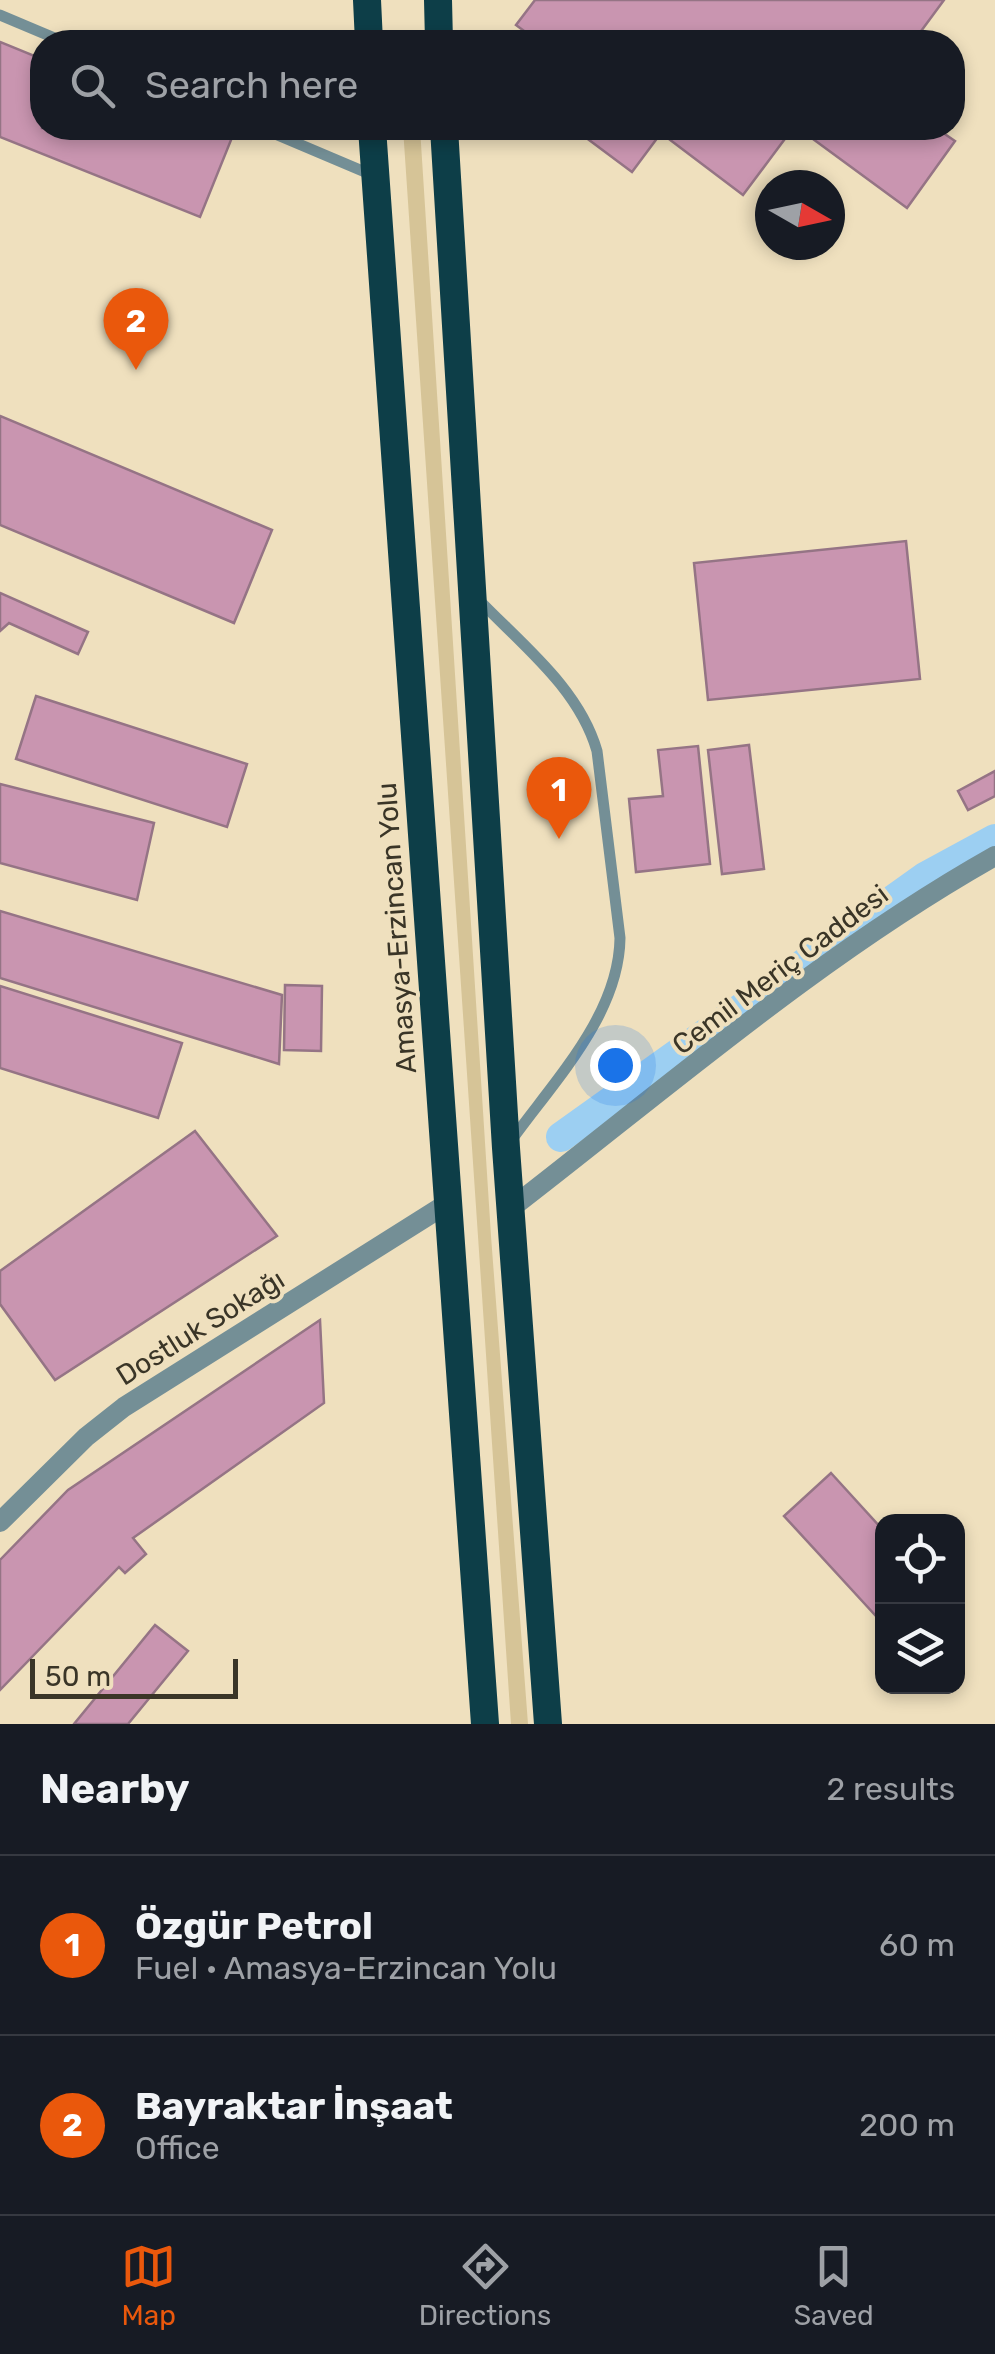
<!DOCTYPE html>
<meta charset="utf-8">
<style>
:root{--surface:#171b24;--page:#242831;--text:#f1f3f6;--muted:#9ea1a6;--line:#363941;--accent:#ea580c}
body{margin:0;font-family:Rubik,sans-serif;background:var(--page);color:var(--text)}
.controls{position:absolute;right:30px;bottom:30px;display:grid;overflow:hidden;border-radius:20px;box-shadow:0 5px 15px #0003}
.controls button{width:90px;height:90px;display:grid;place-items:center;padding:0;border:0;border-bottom:2px solid var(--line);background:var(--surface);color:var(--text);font:50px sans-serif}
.compass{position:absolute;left:755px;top:170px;width:90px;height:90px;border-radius:50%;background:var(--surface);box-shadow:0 5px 15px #0003;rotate:99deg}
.scale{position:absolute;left:30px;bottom:25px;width:208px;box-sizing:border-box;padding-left:10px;border:5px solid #3a3527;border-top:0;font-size:28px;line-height:35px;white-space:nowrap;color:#3a3527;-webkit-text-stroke:8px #efe0be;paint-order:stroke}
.you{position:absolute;left:615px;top:1065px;width:35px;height:35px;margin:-25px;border:8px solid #fff;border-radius:50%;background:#1a73e8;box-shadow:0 0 0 15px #1a73e833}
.badge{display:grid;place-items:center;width:65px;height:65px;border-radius:50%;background:var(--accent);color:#fff;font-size:32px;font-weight:700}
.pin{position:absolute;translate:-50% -82px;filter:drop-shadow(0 2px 5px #0008)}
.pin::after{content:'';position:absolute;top:52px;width:35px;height:30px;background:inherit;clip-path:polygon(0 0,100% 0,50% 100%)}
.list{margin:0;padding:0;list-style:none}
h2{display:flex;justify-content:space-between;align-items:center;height:130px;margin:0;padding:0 40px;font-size:42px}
h2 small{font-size:32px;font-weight:400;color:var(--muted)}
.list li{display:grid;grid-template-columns:65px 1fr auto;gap:30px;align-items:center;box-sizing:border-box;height:180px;padding:0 40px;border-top:2px solid var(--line)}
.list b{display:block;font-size:38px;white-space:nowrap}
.list p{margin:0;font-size:32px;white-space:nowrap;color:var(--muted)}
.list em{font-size:32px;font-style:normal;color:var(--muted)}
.icon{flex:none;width:55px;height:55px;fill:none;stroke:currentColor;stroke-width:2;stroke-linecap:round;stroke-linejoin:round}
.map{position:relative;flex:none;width:995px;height:1724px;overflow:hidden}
.search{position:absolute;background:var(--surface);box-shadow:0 5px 15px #0003;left:30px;right:30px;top:30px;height:110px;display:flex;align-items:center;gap:25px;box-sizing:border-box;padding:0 35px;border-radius:40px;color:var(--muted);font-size:38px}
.sheet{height:490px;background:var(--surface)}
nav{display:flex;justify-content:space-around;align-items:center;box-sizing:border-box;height:140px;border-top:2px solid var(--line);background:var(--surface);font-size:28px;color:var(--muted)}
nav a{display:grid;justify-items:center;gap:5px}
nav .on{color:var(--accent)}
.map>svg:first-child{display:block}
</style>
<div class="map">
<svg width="995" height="1724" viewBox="0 0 995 1724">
<rect width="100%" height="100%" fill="#efe0be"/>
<path fill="#d6c497" d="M403,128H420L491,1236L528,1724H511Z"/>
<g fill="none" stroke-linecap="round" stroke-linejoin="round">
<path stroke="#9ccff2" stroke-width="30" d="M561,1137L925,877L995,839"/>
</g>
<g fill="#c995b0" stroke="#957485" stroke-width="2.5">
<path d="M535,0H944L913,42H539L516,25Z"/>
<path d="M0,42L42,59V128H214L233,135L200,217L0,137Z"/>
<path d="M573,128H793L743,195L661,133L632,172Z"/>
<path d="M798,128H936L955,141L907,208Z"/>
<path d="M0,416L272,530L234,623L0,525Z"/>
<path d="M906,541L920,679L708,700L694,563Z"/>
<path d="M0,593L88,632L78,654L9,623L0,631Z"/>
<path d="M36,696L247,764L227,827L16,759Z"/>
<path d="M749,745L764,869L722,874L708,750Z"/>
<path d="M698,746L710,864L636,872L629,799L663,796L658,750Z"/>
<path d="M995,771V796L968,810L958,791Z"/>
<path d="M0,784L154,823L137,900L0,863Z"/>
<path d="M0,911L282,995L279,1064L0,978Z"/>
<path d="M285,985L322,986L321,1051L284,1050Z"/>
<path d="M0,986L182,1043L158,1118L0,1068Z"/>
<path d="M195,1131L277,1236L55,1380L0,1304V1271Z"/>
<path d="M320,1320L324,1403L133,1538L146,1554L125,1573L119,1567L0,1690V1560L68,1490Z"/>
<path d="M831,1473L882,1529V1608L875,1615L784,1516Z"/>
<path d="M155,1625L188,1651L128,1724H74Z"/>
</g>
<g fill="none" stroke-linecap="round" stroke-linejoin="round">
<g stroke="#748f96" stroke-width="11">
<path d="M0,15L64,42"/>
<path d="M261,128L372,175"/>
<path d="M477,598C521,644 579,688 597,751L620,938C619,1015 554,1081 511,1141"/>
</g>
<path stroke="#748f96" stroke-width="20" d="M0,1522L86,1437L124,1407L448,1203"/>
<path stroke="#748f96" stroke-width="20" d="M510,1209C667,1088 821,954 995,856"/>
<g stroke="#0d3e48" stroke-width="28">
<path d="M367,0L369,42"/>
<path d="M438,0L439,42"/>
<path d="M372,128L485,1724"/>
<path d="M444,128L506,1148L548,1724"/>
</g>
</g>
<g text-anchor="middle" stroke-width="8" stroke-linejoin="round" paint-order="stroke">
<g font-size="28" fill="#3a3527" stroke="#efe0be">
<text transform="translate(396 928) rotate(-94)" y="10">Amasya-Erzincan Yolu</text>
<text transform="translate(780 969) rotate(-37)" y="10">Cemil Meriç Caddesi</text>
<text transform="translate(200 1327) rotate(-32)" y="10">Dostluk Sokağı</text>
</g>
</g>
</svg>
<div class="controls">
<button><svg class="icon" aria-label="locate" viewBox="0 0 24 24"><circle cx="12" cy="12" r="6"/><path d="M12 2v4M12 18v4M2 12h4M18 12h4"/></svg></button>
<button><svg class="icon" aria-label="layers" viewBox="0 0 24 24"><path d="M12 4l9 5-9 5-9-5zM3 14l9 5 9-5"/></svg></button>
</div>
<svg class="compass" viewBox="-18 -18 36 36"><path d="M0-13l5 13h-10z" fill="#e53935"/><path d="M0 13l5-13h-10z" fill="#9ea1a6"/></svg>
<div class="scale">50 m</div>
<div class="you"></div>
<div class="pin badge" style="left:559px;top:839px">1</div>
<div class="pin badge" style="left:136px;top:370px">2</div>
<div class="search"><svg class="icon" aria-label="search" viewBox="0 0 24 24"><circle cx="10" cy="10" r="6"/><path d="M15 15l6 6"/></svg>Search here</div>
</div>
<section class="sheet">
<h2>Nearby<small>2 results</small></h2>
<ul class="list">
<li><span class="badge">1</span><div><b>Özgür Petrol</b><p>Fuel · Amasya-Erzincan Yolu</p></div><em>60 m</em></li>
<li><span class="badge">2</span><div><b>Bayraktar İnşaat</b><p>Office</p></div><em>200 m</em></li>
</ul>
</section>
<nav>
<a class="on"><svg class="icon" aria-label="map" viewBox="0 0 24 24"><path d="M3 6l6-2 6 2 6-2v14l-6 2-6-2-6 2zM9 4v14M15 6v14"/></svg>Map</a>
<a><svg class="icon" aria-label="directions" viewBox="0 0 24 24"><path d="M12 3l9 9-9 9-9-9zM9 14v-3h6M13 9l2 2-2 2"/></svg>Directions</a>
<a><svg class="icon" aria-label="saved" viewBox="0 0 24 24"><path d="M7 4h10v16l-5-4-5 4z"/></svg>Saved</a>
</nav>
